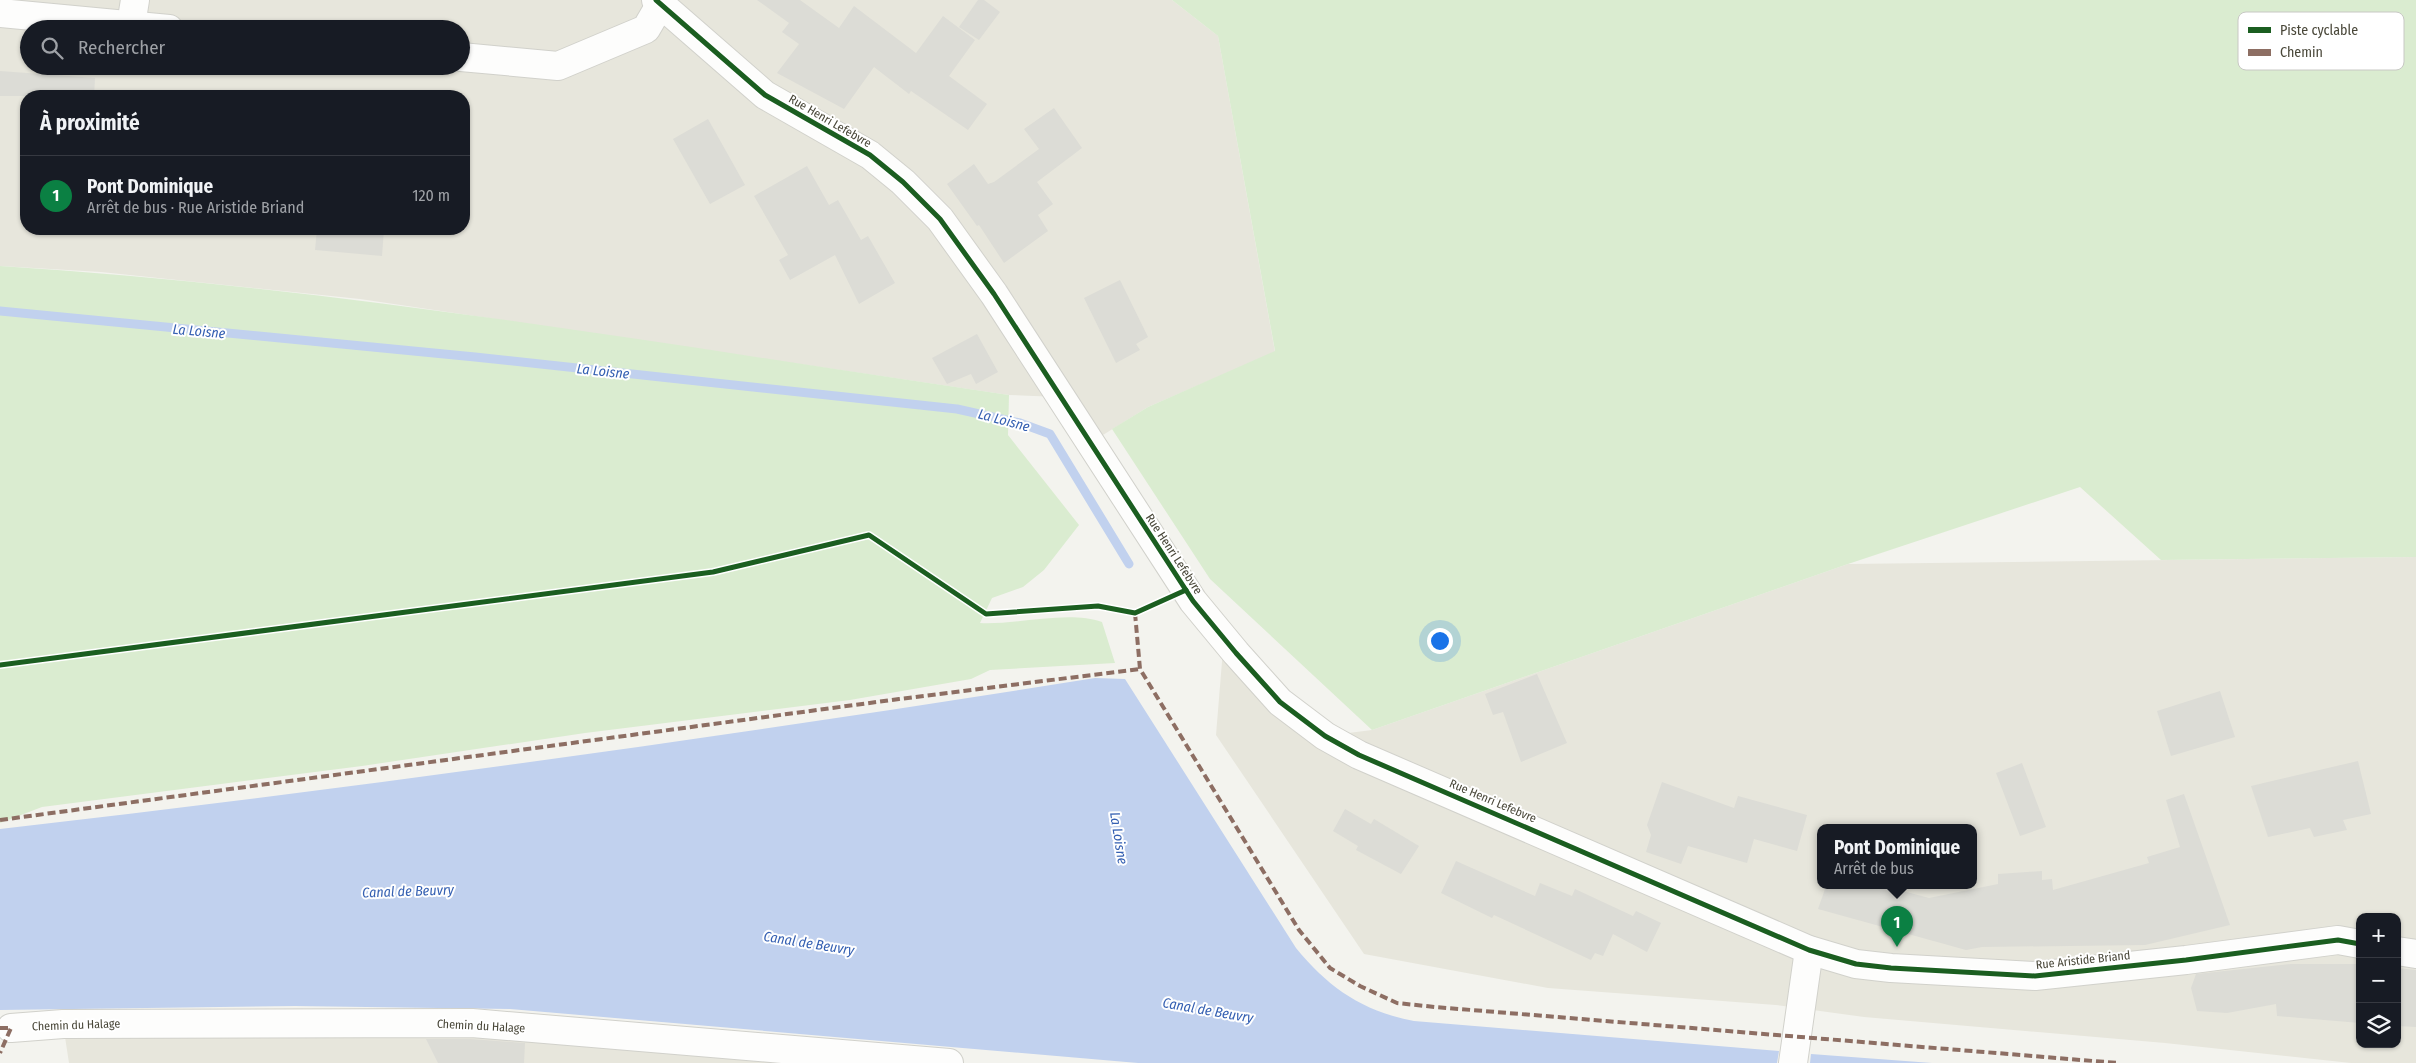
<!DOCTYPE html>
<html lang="fr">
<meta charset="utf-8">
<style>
:root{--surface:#171b24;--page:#20242c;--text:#f1f3f6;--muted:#9ea1a6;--line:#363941;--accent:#0b8043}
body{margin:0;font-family:"Fira Sans Condensed",sans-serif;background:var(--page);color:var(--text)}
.controls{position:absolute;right:15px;bottom:15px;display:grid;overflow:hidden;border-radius:10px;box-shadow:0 1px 4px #0004}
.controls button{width:45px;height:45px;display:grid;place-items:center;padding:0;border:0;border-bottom:1px solid var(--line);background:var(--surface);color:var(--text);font:25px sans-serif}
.you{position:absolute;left:1439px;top:640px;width:18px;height:18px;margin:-12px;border:4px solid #fff;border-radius:50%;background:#1a73e8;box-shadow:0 0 0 8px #1a73e833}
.badge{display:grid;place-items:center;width:32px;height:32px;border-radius:50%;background:var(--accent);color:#fff;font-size:16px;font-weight:700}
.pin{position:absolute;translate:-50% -41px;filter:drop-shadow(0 1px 2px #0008)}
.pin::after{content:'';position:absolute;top:26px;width:18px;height:15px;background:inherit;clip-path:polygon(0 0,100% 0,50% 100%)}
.popup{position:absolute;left:1817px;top:824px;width:160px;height:65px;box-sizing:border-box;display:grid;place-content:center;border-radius:10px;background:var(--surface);filter:drop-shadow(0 1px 4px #0005);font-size:16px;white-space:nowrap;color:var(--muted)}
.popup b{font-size:19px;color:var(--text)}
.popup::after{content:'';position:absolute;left:50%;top:100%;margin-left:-10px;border:10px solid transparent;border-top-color:var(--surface)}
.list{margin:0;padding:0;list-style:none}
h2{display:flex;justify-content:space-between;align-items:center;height:65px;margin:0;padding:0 20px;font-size:21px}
h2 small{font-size:16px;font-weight:400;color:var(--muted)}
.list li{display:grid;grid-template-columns:32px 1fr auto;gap:15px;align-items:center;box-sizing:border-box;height:80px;padding:0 20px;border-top:1px solid var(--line)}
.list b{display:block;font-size:19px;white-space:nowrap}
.list p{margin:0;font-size:16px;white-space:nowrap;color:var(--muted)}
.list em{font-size:16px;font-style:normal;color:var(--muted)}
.icon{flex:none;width:28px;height:28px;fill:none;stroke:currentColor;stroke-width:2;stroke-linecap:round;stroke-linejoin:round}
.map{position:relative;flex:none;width:2416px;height:1063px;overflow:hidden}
.search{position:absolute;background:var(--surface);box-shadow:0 1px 4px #0004;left:20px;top:20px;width:450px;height:55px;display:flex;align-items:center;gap:12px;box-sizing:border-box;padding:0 18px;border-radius:28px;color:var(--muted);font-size:19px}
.panel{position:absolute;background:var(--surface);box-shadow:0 1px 4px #0004;left:20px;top:90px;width:450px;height:145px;border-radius:20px}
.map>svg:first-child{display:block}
</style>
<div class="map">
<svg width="2416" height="1063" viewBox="0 0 2416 1063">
<rect width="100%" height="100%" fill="#f3f3ee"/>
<g fill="#e7e6dc" fill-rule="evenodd">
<path d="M0,0H1172L1218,36L1275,352L1148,407L1090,443L1059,397L1009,395L360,299L101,272L0,266ZM29,29H461V66H29ZM26,96H464V229H26Z"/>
<path d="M2416,557V1063H2351L2165,1043L1864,1017L1776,1005L1548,988L1364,954L1216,735L1224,637L1325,736L1372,730L1848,564ZM1821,828H1973V886H1821ZM2360,917H2397V1044H2360Z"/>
<path d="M63,1024H310L949,1063H69Z"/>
</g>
<g fill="#daecd0">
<path d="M1172,0H2416V557L2161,560L2080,487L1848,564L1372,730L1210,579L1112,429L1148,407L1275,351L1218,36Z"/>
<path d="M0,266C339,287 673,346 1009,395L1008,435L1079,525L1044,570L1023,587L992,598L980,623C1016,625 1068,610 1102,622L1115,663L990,670L971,679L850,700L585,733L362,766L42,807L0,823Z"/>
</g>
<g fill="#c1d1ee">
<path d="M1095,678L1125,679L1296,948C1329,988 1362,1011 1414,1021L1779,1051L1777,1063H1138L510,1009L295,1006L0,1010V829C366,787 731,736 1095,678Z"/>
<path d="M1811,1054L1932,1063H1810Z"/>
</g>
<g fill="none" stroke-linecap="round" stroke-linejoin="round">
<path stroke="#c1d1ee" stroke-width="9" d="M0,311L475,357L957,409L1020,423L1050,434L1129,564"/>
</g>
<g fill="#dcdcd6">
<path d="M757,0H800L839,28L854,6L916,53L943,16L975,40L949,76L987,104L968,130L911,91L909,94L874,67L844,109L777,73L799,44L782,32L789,23Z"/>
<path d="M978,0H984L1000,12L979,40L959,27Z"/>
<path d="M0,71L95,78L94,96H0Z"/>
<path d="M1054,108L1082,148L1037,182L1053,204L1038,215L1048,231L1004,263L979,225L977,226L947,184L974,164L988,184L994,182L1039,149L1024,129Z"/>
<path d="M708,119L745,185L710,204L673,139Z"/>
<path d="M807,166L829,205L838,200L861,240L868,236L895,283L859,304L835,255L790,280L779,260L788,255L754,196Z"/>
<path d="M317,229H384L382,256L315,250Z"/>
<path d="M1120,280L1148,337L1136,344L1140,350L1116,363L1084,298Z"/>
<path d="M977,334L998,372L976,384L971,374L947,384L932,358Z"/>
<path d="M1537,674L1567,743L1521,762L1503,712L1493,715L1485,694Z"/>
<path d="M2220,691L2235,737L2171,756L2157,711Z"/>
<path d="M2358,761L2371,814L2343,820L2347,830L2328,834L2314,837L2310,828L2268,837L2251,786Z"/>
<path d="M2022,763L2046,827L2020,836L1996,773Z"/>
<path d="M1662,782L1734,808L1738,796L1807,815L1797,851L1754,839L1747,863L1688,846L1681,864L1646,852L1651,835L1647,825Z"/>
<path d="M2184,794L2230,925L2145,945L1982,947L1966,950L1818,909L1826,886H1884L1929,898L1998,884V874L2042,871V880L2052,879L2053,890L2149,863L2147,857L2180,847L2166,800Z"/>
<path d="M1345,809L1371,824L1374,819L1419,846L1401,874L1356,850L1358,846L1333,831Z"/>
<path d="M1456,861L1535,896L1540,883L1572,896L1575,889L1633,916L1636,911L1661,923L1647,952L1613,934L1603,956L1595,953L1591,960L1494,915L1492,918L1441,893Z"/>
<path d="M2291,964H2360V1023L2277,1016L2276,1004L2227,1013L2197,1011L2191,988L2196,974Z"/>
<path d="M2397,968L2416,970V1027L2397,1026Z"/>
<path d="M426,1039H471L525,1043L524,1063H438Z"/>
</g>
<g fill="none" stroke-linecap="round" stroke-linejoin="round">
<defs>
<g id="minor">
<path d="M656,0L765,95L870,155L903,182L940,219L994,294L1193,601L1236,653L1280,702L1325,736L1359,755L1809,950L1856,964L1891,968L2035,976L2186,960L2338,940L2360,944"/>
<path d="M0,13L169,29"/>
<path d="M131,25L135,0"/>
<path d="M461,57L558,66L646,29L660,5"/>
<path d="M2397,951L2416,954"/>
<path d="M11,1028L63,1024L472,1023L949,1063"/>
<path d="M1793,1063L1809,950"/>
</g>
</defs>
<use href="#minor" stroke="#d1d1cb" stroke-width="30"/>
<use href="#minor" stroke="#fdfdfc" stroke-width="28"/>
<g stroke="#8d6e63" stroke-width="4" stroke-dasharray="8 4" stroke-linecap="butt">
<path d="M1135,613L1140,669L1299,930L1330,968L1360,986L1397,1003L1435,1007L2118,1063"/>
<path d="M0,820L899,699L1140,669"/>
<path d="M0,1028H11L0,1053"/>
</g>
<defs>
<g id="cycleway">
<path d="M656,0L765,95L870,155L903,182L940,219L994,294L1193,601L1236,653L1280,702L1325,736L1359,755L1809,950L1856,964L1891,968L2035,976L2186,960L2338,940L2360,944"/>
<path d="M0,665L713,572L869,535L986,614L1098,606L1135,613L1186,590"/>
</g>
</defs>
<use href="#cycleway" stroke="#fff" stroke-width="8"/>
<use href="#cycleway" stroke="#1b5e20" stroke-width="5"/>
</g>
<g text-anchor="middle" stroke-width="4" stroke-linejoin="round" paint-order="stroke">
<g font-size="12" fill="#494739" stroke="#fff">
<text transform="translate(830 121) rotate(30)" y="4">Rue Henri Lefebvre</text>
<text transform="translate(1174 554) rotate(57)" y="4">Rue Henri Lefebvre</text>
<text transform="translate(1493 801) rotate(23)" y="4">Rue Henri Lefebvre</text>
<text transform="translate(2083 960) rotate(-6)" y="4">Rue Aristide Briand</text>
<text transform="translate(76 1025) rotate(-2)" y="4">Chemin du Halage</text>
<text transform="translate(481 1026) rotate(3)" y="4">Chemin du Halage</text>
</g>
<g font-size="14" font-style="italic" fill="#3560b2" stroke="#fff">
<text transform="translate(199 331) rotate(5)" y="5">La Loisne</text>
<text transform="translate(603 371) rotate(6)" y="5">La Loisne</text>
<text transform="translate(1004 420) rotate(15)" y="5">La Loisne</text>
<text transform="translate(1119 838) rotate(81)" y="5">La Loisne</text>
<text transform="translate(408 891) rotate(-2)" y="5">Canal de Beuvry</text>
<text transform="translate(809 943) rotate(9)" y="5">Canal de Beuvry</text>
<text transform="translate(1208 1010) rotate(10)" y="5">Canal de Beuvry</text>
</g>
</g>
<rect x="2238" y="12" width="166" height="58" rx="8" fill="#fff" stroke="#c8c8c4" stroke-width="1"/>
<rect x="2248" y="27" width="23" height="6" fill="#1b5e20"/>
<rect x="2248" y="49" width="23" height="7" fill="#8d6e63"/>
<g font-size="14" fill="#494739">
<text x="2280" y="35">Piste cyclable</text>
<text x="2280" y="57">Chemin</text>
</g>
</svg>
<div class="controls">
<button>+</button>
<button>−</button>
<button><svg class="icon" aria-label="layers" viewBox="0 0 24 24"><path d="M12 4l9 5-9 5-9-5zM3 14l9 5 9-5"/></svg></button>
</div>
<div class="you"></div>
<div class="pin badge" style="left:1897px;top:947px">1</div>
<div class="popup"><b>Pont Dominique</b>Arrêt de bus</div>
<div class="search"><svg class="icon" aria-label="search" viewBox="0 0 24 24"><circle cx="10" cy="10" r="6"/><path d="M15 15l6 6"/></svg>Rechercher</div>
<section class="panel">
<h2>À proximité<small></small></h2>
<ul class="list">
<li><span class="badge">1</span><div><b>Pont Dominique</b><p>Arrêt de bus · Rue Aristide Briand</p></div><em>120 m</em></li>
</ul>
</section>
</div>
